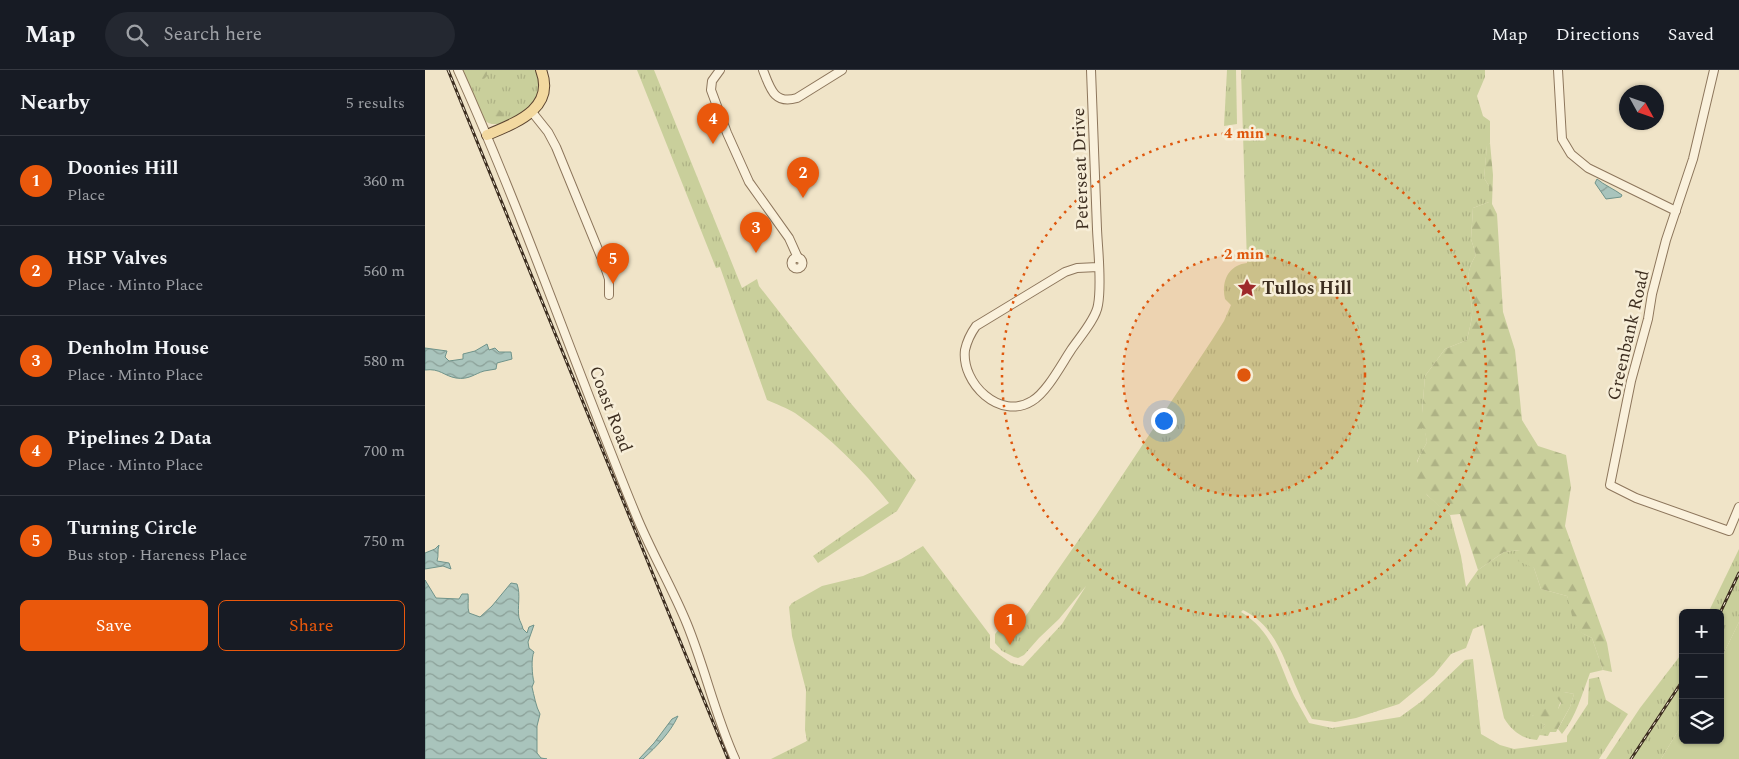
<!DOCTYPE html>
<meta charset="utf-8">
<style>
:root{--surface:#171b24;--page:#242831;--text:#f1f3f6;--muted:#9ea1a6;--line:#363941;--accent:#ea580c}
body{margin:0;font-family:Spectral,serif;background:var(--page);color:var(--text)}
.controls{position:absolute;right:15px;bottom:15px;display:grid;overflow:hidden;border-radius:8px;box-shadow:0 1px 4px #0004}
.controls button{width:45px;height:45px;display:grid;place-items:center;padding:0;border:0;border-bottom:1px solid var(--line);background:var(--surface);color:var(--text);font:25px sans-serif}
.compass{position:absolute;left:1194px;top:15px;width:45px;height:45px;border-radius:50%;background:var(--surface);box-shadow:0 1px 4px #0004;rotate:130deg}
.you{position:absolute;left:738px;top:350px;width:18px;height:18px;margin:-12px;border:4px solid #fff;border-radius:50%;background:#1a73e8;box-shadow:0 0 0 8px #1a73e833}
.badge{display:grid;place-items:center;width:32px;height:32px;border-radius:50%;background:var(--accent);color:#fff;font-size:16px;font-weight:700}
.pin{position:absolute;translate:-50% -41px;filter:drop-shadow(0 1px 2px #0008)}
.pin::after{content:'';position:absolute;top:26px;width:18px;height:15px;background:inherit;clip-path:polygon(0 0,100% 0,50% 100%)}
.list{margin:0;padding:0;list-style:none}
h2{display:flex;justify-content:space-between;align-items:center;height:65px;margin:0;padding:0 20px;font-size:21px}
h2 small{font-size:16px;font-weight:400;color:var(--muted)}
.list li{display:grid;grid-template-columns:32px 1fr auto;gap:15px;align-items:center;box-sizing:border-box;height:90px;padding:0 20px;border-top:1px solid var(--line)}
.list b{display:block;font-size:19px;white-space:nowrap}
.list p{margin:0;font-size:16px;white-space:nowrap;color:var(--muted)}
.list em{font-size:16px;font-style:normal;color:var(--muted)}
.actions{display:flex;gap:10px;padding:15px 20px}
.actions a{flex:1;padding:11px 0;border:1px solid var(--accent);border-radius:8px;text-align:center;font-size:18px;color:var(--accent)}
.actions .main{background:var(--accent);color:#fff}
.icon{flex:none;width:28px;height:28px;fill:none;stroke:currentColor;stroke-width:2;stroke-linecap:round;stroke-linejoin:round}
.map{position:relative;flex:none;width:1314px;height:689px;overflow:hidden}
header{display:flex;align-items:center;gap:30px;box-sizing:border-box;height:70px;padding:0 25px;background:var(--surface);border-bottom:1px solid var(--line)}
header strong{font-size:24px}
nav{display:flex;gap:28px;margin-inline-start:auto;font-size:18px}
.search{width:350px;height:45px;background:var(--page);display:flex;align-items:center;gap:12px;box-sizing:border-box;padding:0 18px;border-radius:28px;color:var(--muted);font-size:19px}
main{display:flex}
aside{flex:1;background:var(--surface)}
.map>svg:first-child{display:block}
</style>
<header>
<strong>Map</strong>
<div class="search"><svg class="icon" aria-label="search" viewBox="0 0 24 24"><circle cx="10" cy="10" r="6"/><path d="M15 15l6 6"/></svg>Search here</div>
<nav><a>Map</a><a>Directions</a><a>Saved</a></nav>
</header>
<main>
<aside>
<h2>Nearby<small>5 results</small></h2>
<ul class="list">
<li><span class="badge">1</span><div><b>Doonies Hill</b><p>Place</p></div><em>360 m</em></li>
<li><span class="badge">2</span><div><b>HSP Valves</b><p>Place · Minto Place</p></div><em>560 m</em></li>
<li><span class="badge">3</span><div><b>Denholm House</b><p>Place · Minto Place</p></div><em>580 m</em></li>
<li><span class="badge">4</span><div><b>Pipelines 2 Data</b><p>Place · Minto Place</p></div><em>700 m</em></li>
<li><span class="badge">5</span><div><b>Turning Circle</b><p>Bus stop · Hareness Place</p></div><em>750 m</em></li>
</ul>
<div class="actions"><a class="main">Save</a><a>Share</a></div>
</aside>
<div class="map">
<svg width="1314" height="689" viewBox="0 0 1314 689">
<defs>
<pattern id="grass-tufts" width="24" height="20" patternUnits="userSpaceOnUse" patternTransform="scale(1.25)"><rect width="24" height="20" fill="#c9cf9b"/><path d="M3 7l-1-3M5 7V3M7 7l1-3M15 17l-1-3M17 17v-4M19 17l1-3" fill="none" stroke="#aeb285"/></pattern>
<pattern id="forest-firs" width="22" height="20" patternUnits="userSpaceOnUse" patternTransform="scale(1.25)"><rect width="22" height="20" fill="#c9cf9b"/><path d="M5 1l3.5 6h-7zM16 11l3.5 6h-7z" fill="#aeb285"/></pattern>
<pattern id="water-waves" width="16" height="10" patternUnits="userSpaceOnUse" patternTransform="scale(1.25)"><rect width="16" height="10" fill="#a9c4bc"/><path d="M0 5q4-4 8 0t8 0" fill="none" stroke="#8ba098"/></pattern>
</defs>
<rect width="100%" height="100%" fill="#f0e4c8"/>
<g fill="url(#grass-tufts)">
<path d="M35,0H113C114,12 117,23 109,34C104,43 72,60 62,52C53,45 41,12 35,0Z"/>
<path d="M212,0H229L317,218L332,209L334,216L423,330L491,410L472,441L393,493L388,486L464,433C437,399 406,368 370,343C362,338 351,334 342,330L295,197L291,198Z"/>
<path d="M802,0H811L812,54L799,56Z"/>
<path d="M816,0H1060V7L1052,26L1058,46L1065,51V73L1062,76L1059,108L1064,116V132L1048,138L1046,169L1051,185C1038,206 1045,217 1047,239C1048,248 1044,260 1042,270L1020,279L1000,306L997,343L1002,372L992,391L1002,425L1025,445L1036,486L1041,517L1053,500L1079,482L1095,480L1109,498L1116,519L1142,526C1144,531 1147,537 1148,542C1151,560 1151,560 1167,568L1178,600L1165,603C1157,624 1151,647 1137,664L1133,659L1145,637L1149,624L1139,622L1133,639L1107,646L1120,655L1112,670C1097,669 1086,660 1079,648L1058,555L1048,559L1041,578L1026,584L1009,605L974,634L931,648L910,652L887,649C882,640 877,631 873,621C859,590 851,556 818,540L816,542C850,563 853,593 869,626C874,635 879,644 884,653L907,658L975,647L997,631L1040,590L1048,589L1056,664L1075,675L1089,679L1142,672V666L1163,634L1164,609L1174,607L1181,630L1203,644L1174,689H346L382,671L380,660L381,620L367,566L364,537L367,533L397,516L438,506L476,489L498,476L565,565V578L586,593L598,596L637,554L661,516L634,549L614,568L599,585L593,588L589,587L577,581L570,573V564L579,553L587,558L600,547L671,445L787,270L799,251L806,235L800,229C796,212 803,195 822,193Z"/>
<path d="M1314,479V552L1295,591V543H1283Z"/>
<path d="M1258,582V653L1236,689H1181L1215,638Z"/>
</g>
<g fill="url(#forest-firs)">
<path d="M50,0H62V6L56,12L53,11Z"/>
<path d="M66,33L77,42L79,47L68,50C64,47 60,43 60,38Z"/>
<path d="M1065,73L1068,105L1067,134L1072,144L1078,242L1090,280L1097,350L1113,376L1141,385L1146,417L1140,456L1182,573L1187,602L1178,600L1167,568C1163,566 1158,564 1155,562C1148,557 1145,535 1142,526L1116,519L1109,498L1093,491L1095,480L1079,482L1053,500L1035,444L1025,445C1009,431 984,415 993,390C995,384 999,378 1002,372L999,358L987,360L983,355L997,343L1000,306L1020,279L1042,270C1044,260 1048,248 1047,239C1045,216 1038,206 1051,185L1046,169L1048,138L1064,132V116L1059,108L1062,75Z"/>
<path d="M1139,622L1149,624L1145,637L1131,662H1125L1123,666L1114,665L1120,655L1106,647L1124,634L1133,639L1136,633L1130,625Z"/>
</g>
<path fill="#c9cf9b" d="M1314,552V689H1236L1258,653V670H1295V591Z"/>
<g fill="url(#water-waves)" stroke="#6f938a">
<path d="M1172,109C1179,115 1189,119 1197,125L1196,127L1181,129L1170,113Z"/>
<path d="M62,274L64,280L70,278L74,282H86L87,289L72,293L71,299C67,300 63,300 59,301C49,304 44,310 31,308C19,306 15,298 0,300V278L22,281L20,287L24,291L38,289V284L50,281Z"/>
<path d="M14,475C12,481 14,485 12,491L24,493L26,499L18,496L0,499V483L10,479Z"/>
<path d="M0,510L11,528L34,529L37,524H43C44,531 42,536 44,543L55,547L67,536L86,513L92,514C96,525 92,537 94,548C95,552 97,554 98,559L102,563L104,557L109,555L103,572L104,578L109,582C106,587 107,606 109,612L107,617C109,625 111,637 115,644L112,656V683L116,688L122,689H0Z"/>
<path d="M253,646C245,663 232,676 218,689H214L229,673L247,649Z"/>
</g>
<g fill="none" stroke-linecap="round" stroke-linejoin="round">
<defs>
<g id="minor">
<path d="M33,0C99,146 150,297 211,445C226,482 247,517 262,554C280,598 290,645 310,689"/>
<path d="M295,0L287,11L286,20L302,63L324,112L364,168L373,188"/>
<path d="M338,0C345,18 349,35 372,28L417,0"/>
<path d="M666,0C668,53 670,106 672,159C673,182 677,213 673,235C671,249 654,268 646,280C636,295 622,322 607,331C575,351 536,313 540,280C542,271 546,263 551,256L640,202L652,198L673,197"/>
<path d="M1133,0L1137,69L1146,84L1163,98L1251,141"/>
<path d="M1289,0L1268,89L1241,170L1227,224L1223,249L1206,311L1185,415L1211,428L1304,461L1314,437"/>
<path d="M107,42L123,62L131,77L179,194L184,209V225"/>
<circle cx="372" cy="193" r="5.5"/>
</g>
<path id="major" d="M62,65C90,53 131,39 116,0"/>
</defs>
<use href="#minor" stroke="#8d765c" stroke-width="10"/>
<use href="#major" stroke="#5b4430" stroke-width="12"/>
<use href="#minor" stroke="#faf1dc" stroke-width="8"/>
<use href="#major" stroke="#f3d9a0" stroke-width="10"/>
<defs>
<g id="rail">
<path d="M23,0L303,689"/>
<path d="M1295,543L1314,503"/>
<path d="M1206,689L1258,610"/>
</g>
</defs>
<use href="#rail" stroke="#3d2e20" stroke-width="3"/>
<use href="#rail" stroke="#f7eed8" stroke-width="1" stroke-dasharray="4" stroke-linecap="butt"/>
</g>
<circle cx="819" cy="305" r="121" fill="#df570d" fill-opacity=".12"/>
<g fill="none" stroke="#df570d" stroke-width="2.5" stroke-dasharray="2.5 5">
<circle cx="819" cy="305" r="121"/>
<circle cx="819" cy="305" r="242"/>
</g>
<defs>
<symbol id="sight-bare" viewBox="-9 -9 18 18"><path d="M0-6L1.8-2.2L6-1.7L2.9 1.2L3.7 5.4L0 3.3L-3.7 5.4L-2.9 1.2L-6-1.7L-1.8-2.2Z" fill="#9e2a2b" stroke="#f7eed8" stroke-width="2.5" paint-order="stroke"/></symbol>
</defs>
<g fill-rule="evenodd">
<use href="#sight-bare" x="808" y="204" width="28" height="28"/>
</g>
<g text-anchor="middle" stroke-width="5" stroke-linejoin="round" paint-order="stroke">
<g font-size="18" fill="#3d2e20" stroke="#f7eed8">
<text transform="translate(655 99) rotate(-92)" y="6">Peterseat Drive</text>
<text transform="translate(1203 265) rotate(-77)" y="6">Greenbank Road</text>
<text transform="translate(186 339) rotate(69)" y="6">Coast Road</text>
</g>
<g font-size="18" font-weight="bold" fill="#3d2e20" stroke="#f7eed8" text-anchor="start">
<text x="837" y="224">Tullos Hill</text>
</g>
</g>
<circle cx="819" cy="305" r="8" fill="#df570d" stroke="#f7eed8" stroke-width="2.5"/>
<g font-size="15" text-anchor="middle" font-weight="bold" fill="#df570d" stroke="#f7eed8" stroke-width="5" stroke-linejoin="round" paint-order="stroke">
<text x="819" y="68">4 min</text>
<text x="819" y="189">2 min</text>
</g>
</svg>
<div class="controls">
<button>+</button>
<button>−</button>
<button><svg class="icon" aria-label="layers" viewBox="0 0 24 24"><path d="M12 4l9 5-9 5-9-5zM3 14l9 5 9-5"/></svg></button>
</div>
<svg class="compass" viewBox="-18 -18 36 36"><path d="M0-13l5 13h-10z" fill="#e53935"/><path d="M0 13l5-13h-10z" fill="#9ea1a6"/></svg>
<div class="you"></div>
<div class="pin badge" style="left:585px;top:575px">1</div>
<div class="pin badge" style="left:378px;top:128px">2</div>
<div class="pin badge" style="left:331px;top:183px">3</div>
<div class="pin badge" style="left:288px;top:74px">4</div>
<div class="pin badge" style="left:188px;top:214px">5</div>
</div>
</main>
